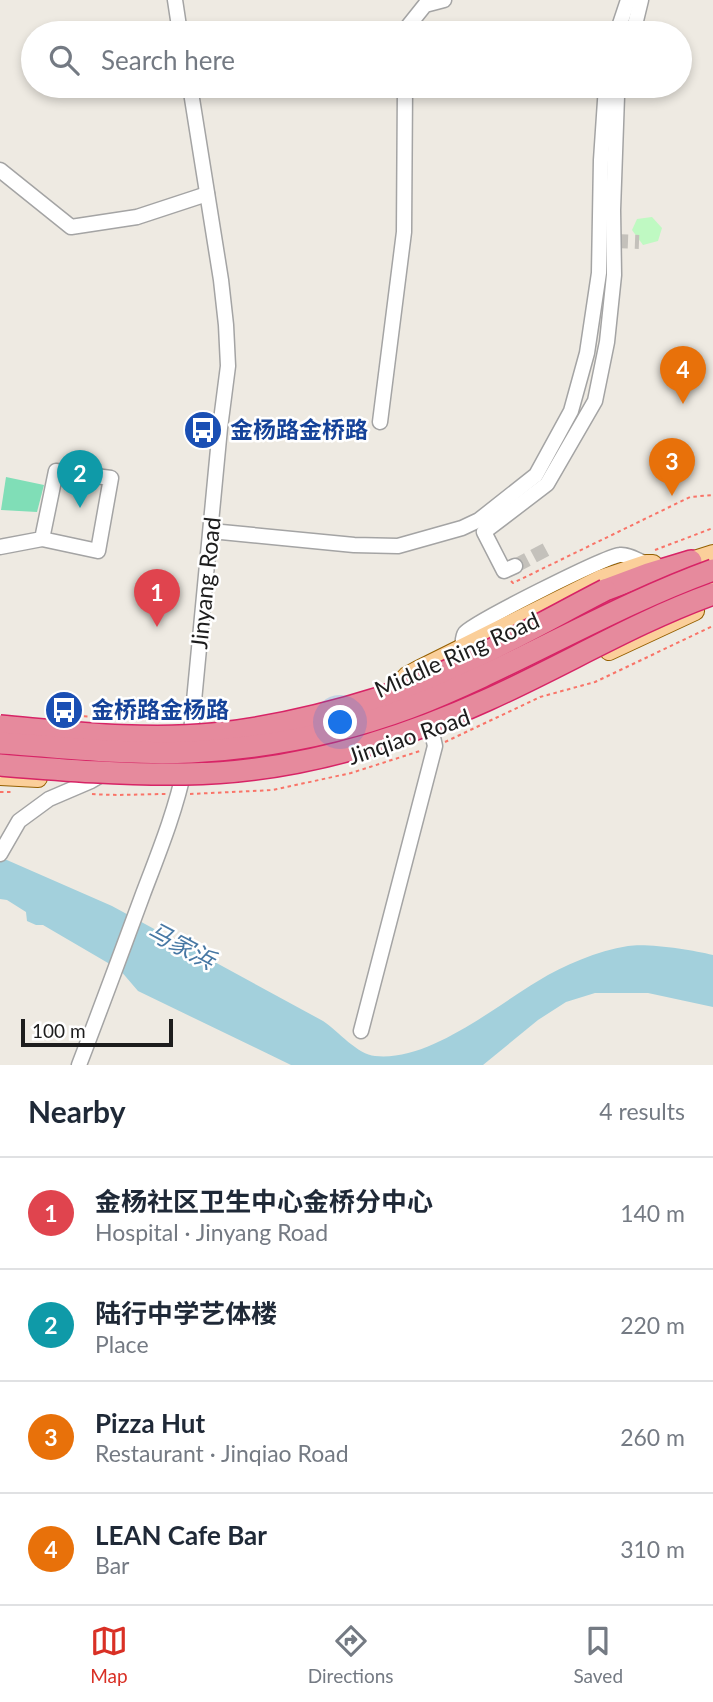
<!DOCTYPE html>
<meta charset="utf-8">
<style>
:root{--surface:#fff;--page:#f6f6f7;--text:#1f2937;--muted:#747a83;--line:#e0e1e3;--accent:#d93025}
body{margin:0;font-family:Lato,"Noto Sans SC",sans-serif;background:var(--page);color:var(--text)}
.scale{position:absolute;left:21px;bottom:18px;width:152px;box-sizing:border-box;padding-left:7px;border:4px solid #1d1d1d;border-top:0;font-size:19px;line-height:24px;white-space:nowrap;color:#1d1d1d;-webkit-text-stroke:5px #fff;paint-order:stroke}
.you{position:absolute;left:341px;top:723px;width:24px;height:24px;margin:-18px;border:5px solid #fff;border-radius:50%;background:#1a73e8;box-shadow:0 0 0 10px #1a73e833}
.badge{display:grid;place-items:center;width:46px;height:46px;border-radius:50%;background:var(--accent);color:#fff;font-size:23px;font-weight:700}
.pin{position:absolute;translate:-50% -58px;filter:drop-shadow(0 2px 4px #0008)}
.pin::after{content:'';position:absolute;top:37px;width:24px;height:21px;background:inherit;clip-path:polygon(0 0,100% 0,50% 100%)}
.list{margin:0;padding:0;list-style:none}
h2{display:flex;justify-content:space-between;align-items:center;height:91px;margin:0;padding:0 28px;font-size:30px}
h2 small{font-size:23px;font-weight:400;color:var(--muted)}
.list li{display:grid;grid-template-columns:46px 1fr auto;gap:21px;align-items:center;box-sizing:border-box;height:112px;padding:0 28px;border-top:2px solid var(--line)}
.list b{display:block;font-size:26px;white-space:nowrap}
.list p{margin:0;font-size:23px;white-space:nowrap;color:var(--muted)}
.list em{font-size:23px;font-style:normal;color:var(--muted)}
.icon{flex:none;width:38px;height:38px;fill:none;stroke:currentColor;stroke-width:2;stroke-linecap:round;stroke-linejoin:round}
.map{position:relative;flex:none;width:713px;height:1065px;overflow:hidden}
.search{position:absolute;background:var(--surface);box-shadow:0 4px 10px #0003;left:21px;right:21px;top:21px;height:77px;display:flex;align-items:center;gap:18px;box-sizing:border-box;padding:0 24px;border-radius:38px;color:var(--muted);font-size:26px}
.sheet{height:539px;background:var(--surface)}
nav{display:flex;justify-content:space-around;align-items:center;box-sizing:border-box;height:98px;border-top:2px solid var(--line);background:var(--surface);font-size:19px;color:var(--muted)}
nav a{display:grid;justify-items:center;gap:4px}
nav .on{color:var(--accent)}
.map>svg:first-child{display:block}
</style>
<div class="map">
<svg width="713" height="1065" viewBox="0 0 713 1065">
<rect width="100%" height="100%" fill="#eeeae2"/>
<path fill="#bff9c2" d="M652,217L662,228L658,241L643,245L632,230L637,219Z"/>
<path fill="#80deb7" d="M6,477L44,485L37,512L1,510Z"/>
<path fill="#a3d0dc" d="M0,857L112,906L323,1021C338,1031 358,1055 375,1056C429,1062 494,1007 538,981C564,965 597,951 628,946C649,943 692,950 713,955V1007L648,993H595L566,1002L538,1020L483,1065H291L138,991L120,970L43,925H36L27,921L26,912L7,900L0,899Z"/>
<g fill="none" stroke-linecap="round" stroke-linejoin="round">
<g stroke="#c4c1bb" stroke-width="14" stroke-dasharray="14 7" stroke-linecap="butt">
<path d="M614,241L639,242"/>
<path d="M515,566L549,548"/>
</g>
<defs>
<g id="minor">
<path d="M175,0L180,33"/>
<path d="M366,33L405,30L425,5L444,0"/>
<path d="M617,33L628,0"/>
<path d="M633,33L641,0"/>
<path d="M0,170L71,227L137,217L207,194"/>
<path d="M380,422L404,232L405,86"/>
<path d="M211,531L354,545L398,546L462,528L479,520L536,475L571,411L587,353L599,273L601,160L606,86"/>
<path d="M0,547L42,539L98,551L111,478L56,471L42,539"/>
<path d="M515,566L504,571L484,532L547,484L595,401L607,342L614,275L613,210L617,96L620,86"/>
<path d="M462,649C463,644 462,637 465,633C471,624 608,555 620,555C628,554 639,561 646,564"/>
<path d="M190,743L220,428L228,366L226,325L221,280L190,86"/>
<path d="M0,854L19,821L49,799L91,781L103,774"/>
<path d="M361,1031L435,746L432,733"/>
<path d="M79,1065C101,1008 122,951 143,894C159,852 176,810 185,766"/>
</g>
<g id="major">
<path d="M682,567L691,561L713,554"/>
<path d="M609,651L695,611"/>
<path d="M571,654C606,620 666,599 713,581"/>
<path d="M391,693L407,676L418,670L601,579L646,564H653"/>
<path d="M394,720L386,728L425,713L472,693L480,686L489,674"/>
<path d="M197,770L212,763L265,757L338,743L386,728"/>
<path d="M0,776L38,778"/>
</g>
<path id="highway" d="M605,590L648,574L691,561"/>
</defs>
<use href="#minor" stroke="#a4a4a4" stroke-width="17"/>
<use href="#major" stroke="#956001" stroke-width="20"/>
<use href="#highway" stroke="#d72466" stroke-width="24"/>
<g stroke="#f97468" stroke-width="2" stroke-dasharray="3.5 3.5" stroke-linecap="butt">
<path d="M655,550L713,528"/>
<path d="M511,581L513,583L690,497L713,495"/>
<path d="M77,716L155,720"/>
<path d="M445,742L540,697L595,682L713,626"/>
<path d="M0,792H13"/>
<path d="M92,794C118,796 141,794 167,794"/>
<path d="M190,794L273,790L351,773L420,751"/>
</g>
<use href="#minor" stroke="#fff" stroke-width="14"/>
<use href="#major" stroke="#fbcf9a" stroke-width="18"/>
<use href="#highway" stroke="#e68a9d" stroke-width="21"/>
<defs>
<g id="highway-bridge">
<path d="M0,726C70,732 142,741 213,734C269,728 325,715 379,698C458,671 532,628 605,590"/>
<path d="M0,743C63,747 127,755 191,752C265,748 339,734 409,708C513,668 608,608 713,570"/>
<path d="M0,765C62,770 123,775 185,774C289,773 394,742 487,700C563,666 635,622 713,594"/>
</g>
</defs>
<use href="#highway-bridge" stroke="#d72466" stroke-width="24" stroke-linecap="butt"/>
<use href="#highway-bridge" stroke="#e68a9d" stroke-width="21"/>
</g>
<defs>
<symbol id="bus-disc" viewBox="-11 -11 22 22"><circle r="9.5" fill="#1a4fb4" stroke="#fff"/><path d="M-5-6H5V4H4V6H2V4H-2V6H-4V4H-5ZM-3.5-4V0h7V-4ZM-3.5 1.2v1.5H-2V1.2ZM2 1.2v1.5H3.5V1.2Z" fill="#fff"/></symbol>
</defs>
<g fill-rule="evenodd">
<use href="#bus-disc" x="181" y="408" width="44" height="44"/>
<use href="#bus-disc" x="42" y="688" width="44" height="44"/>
</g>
<g text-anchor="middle" stroke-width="5" stroke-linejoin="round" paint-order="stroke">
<g font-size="23" font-weight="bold" fill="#164399" stroke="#fff" text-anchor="start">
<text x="230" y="438">金杨路金桥路</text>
<text x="91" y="718">金桥路金杨路</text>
</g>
<g font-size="23" fill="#1d1d1d" stroke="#fff">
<text transform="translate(206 583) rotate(-84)" y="8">Jinyang Road</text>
<text transform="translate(457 655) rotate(-24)" y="8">Middle Ring Road</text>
<text transform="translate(409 737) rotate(-19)" y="8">Jinqiao Road</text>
</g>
<g font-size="24" font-style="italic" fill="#4778a4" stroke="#fff">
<text transform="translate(181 946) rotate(28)" y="8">马家浜</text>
</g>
</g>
</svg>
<div class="scale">100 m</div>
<div class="you"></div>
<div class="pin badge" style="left:157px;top:627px;background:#e0444e">1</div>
<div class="pin badge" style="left:80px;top:508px;background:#0f9aa8">2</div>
<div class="pin badge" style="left:672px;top:496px;background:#e8710a">3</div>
<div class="pin badge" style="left:683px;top:404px;background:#e8710a">4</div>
<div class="search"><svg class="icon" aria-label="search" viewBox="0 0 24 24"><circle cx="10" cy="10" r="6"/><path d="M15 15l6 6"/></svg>Search here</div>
</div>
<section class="sheet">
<h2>Nearby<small>4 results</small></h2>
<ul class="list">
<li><span class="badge" style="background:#e0444e">1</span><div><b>金杨社区卫生中心金桥分中心</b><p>Hospital · Jinyang Road</p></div><em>140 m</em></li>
<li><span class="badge" style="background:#0f9aa8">2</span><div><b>陆行中学艺体楼</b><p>Place</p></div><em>220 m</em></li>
<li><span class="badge" style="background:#e8710a">3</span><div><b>Pizza Hut</b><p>Restaurant · Jinqiao Road</p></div><em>260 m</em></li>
<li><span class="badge" style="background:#e8710a">4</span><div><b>LEAN Cafe Bar</b><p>Bar</p></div><em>310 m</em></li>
</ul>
</section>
<nav>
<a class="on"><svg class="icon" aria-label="map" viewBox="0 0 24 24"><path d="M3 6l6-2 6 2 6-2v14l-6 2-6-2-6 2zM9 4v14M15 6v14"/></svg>Map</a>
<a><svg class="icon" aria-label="directions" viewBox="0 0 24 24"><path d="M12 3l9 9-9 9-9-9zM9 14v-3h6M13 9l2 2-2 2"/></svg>Directions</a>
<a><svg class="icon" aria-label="saved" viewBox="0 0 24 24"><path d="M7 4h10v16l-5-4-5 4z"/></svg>Saved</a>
</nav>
